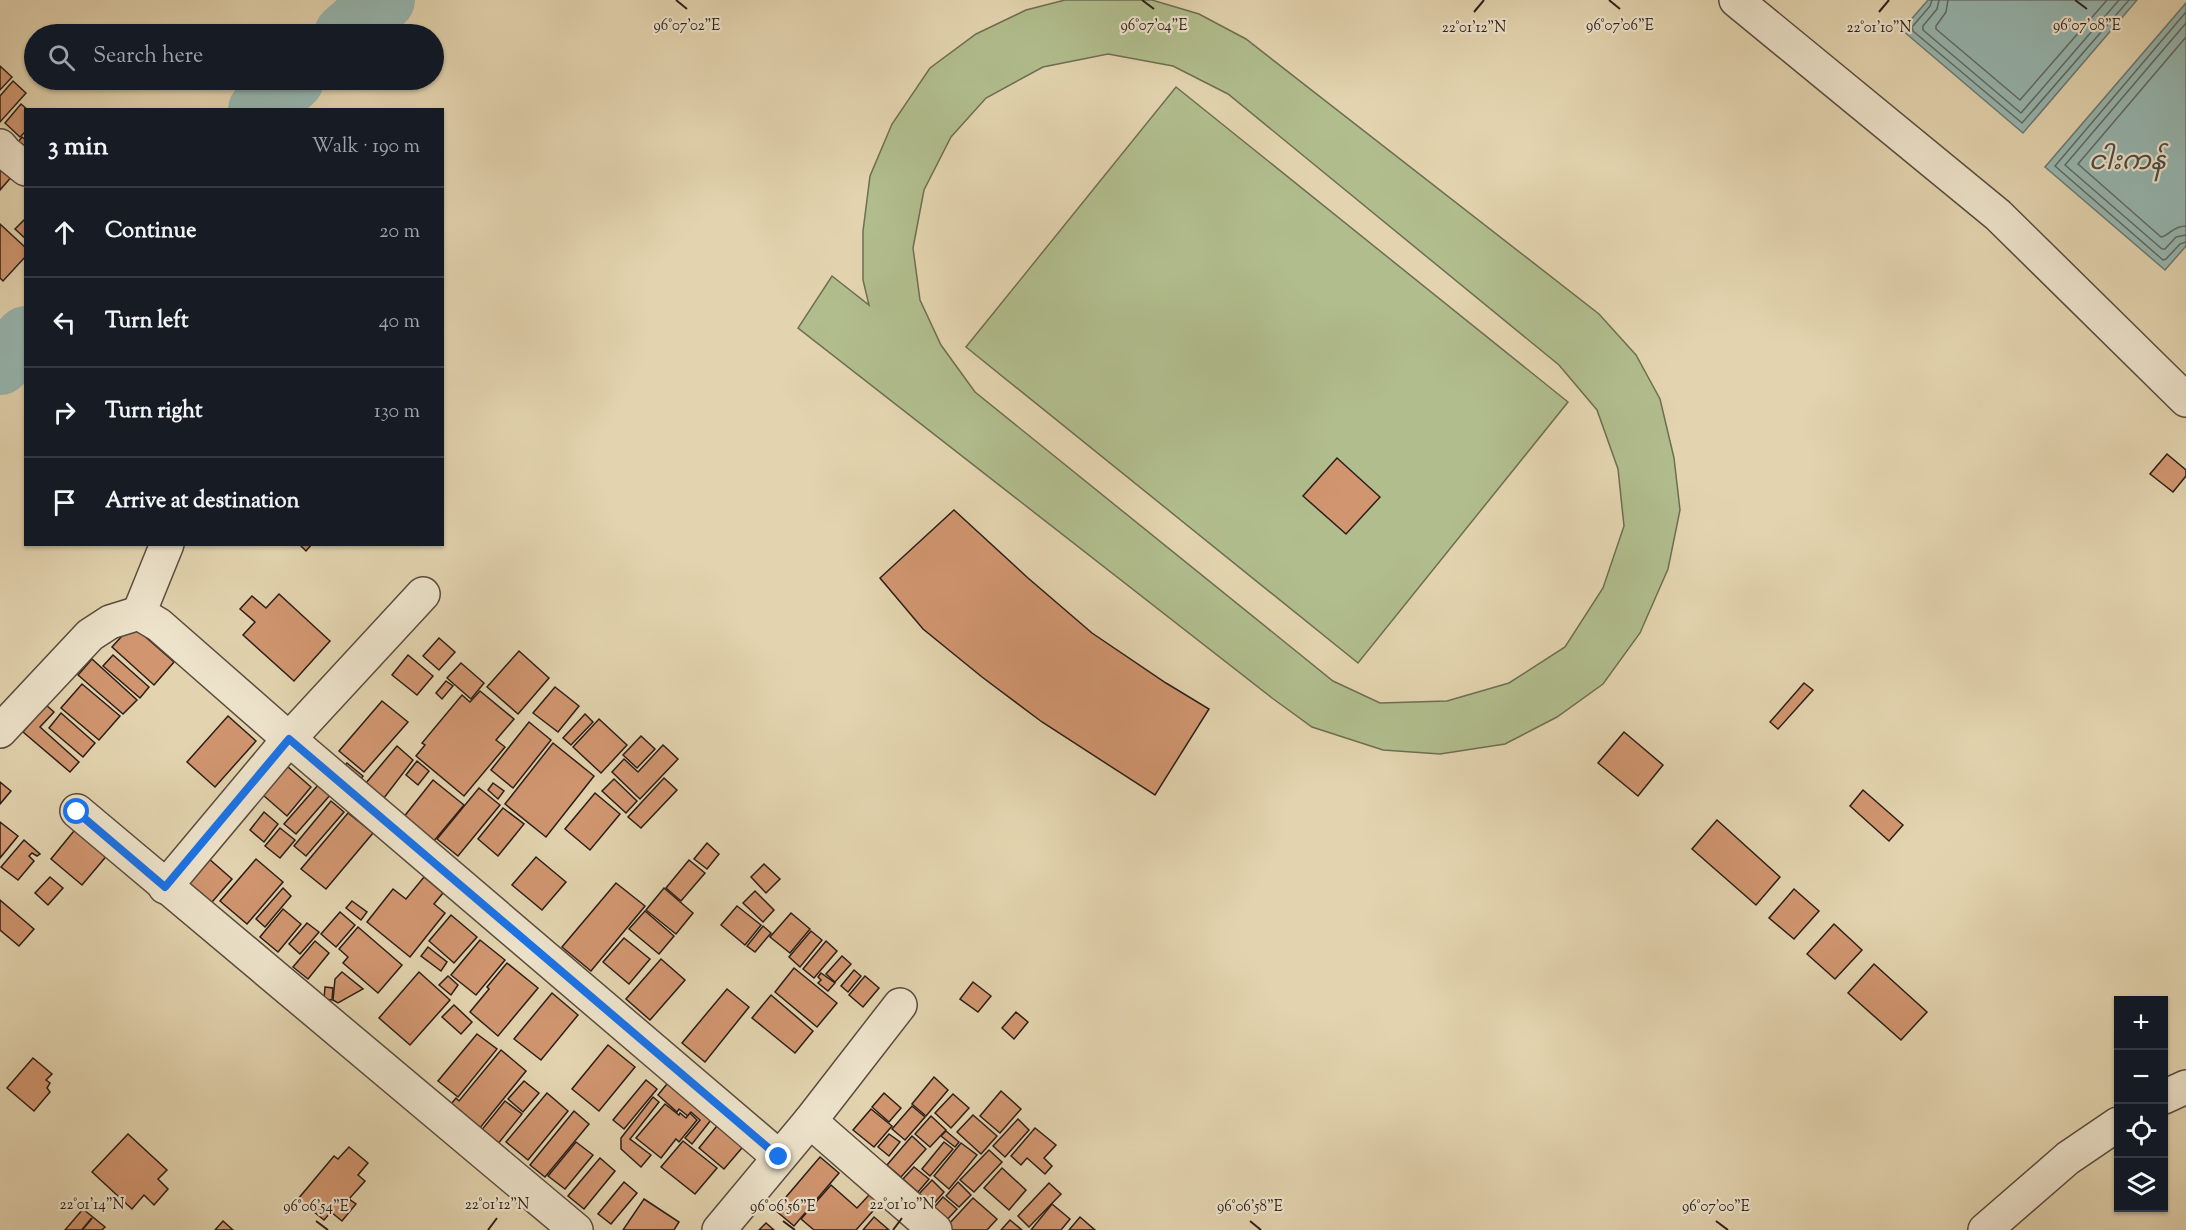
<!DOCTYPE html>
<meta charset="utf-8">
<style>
:root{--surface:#171b24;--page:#20242c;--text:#f1f3f6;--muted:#9ea1a6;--line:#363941}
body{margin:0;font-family:"Sorts Mill Goudy","Noto Sans Myanmar",serif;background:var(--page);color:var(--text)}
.controls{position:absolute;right:18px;bottom:18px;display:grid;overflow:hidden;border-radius:0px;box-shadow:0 2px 4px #0004}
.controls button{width:54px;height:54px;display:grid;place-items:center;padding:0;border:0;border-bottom:2px solid var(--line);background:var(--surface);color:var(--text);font:30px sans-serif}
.stop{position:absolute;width:18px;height:18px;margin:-14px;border:4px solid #1a73e8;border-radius:50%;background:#fff}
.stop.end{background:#1a73e8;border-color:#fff;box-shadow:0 2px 6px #0008}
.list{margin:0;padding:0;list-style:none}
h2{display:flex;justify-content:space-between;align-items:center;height:78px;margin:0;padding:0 24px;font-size:26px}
h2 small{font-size:20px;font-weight:400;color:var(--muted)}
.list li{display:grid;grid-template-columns:39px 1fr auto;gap:18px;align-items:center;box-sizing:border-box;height:90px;padding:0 24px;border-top:2px solid var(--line)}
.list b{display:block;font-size:22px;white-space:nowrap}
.list em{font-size:20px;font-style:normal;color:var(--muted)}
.icon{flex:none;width:33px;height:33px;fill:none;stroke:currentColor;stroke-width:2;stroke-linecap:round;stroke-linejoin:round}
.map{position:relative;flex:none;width:2186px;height:1230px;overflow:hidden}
.search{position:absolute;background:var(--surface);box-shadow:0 2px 4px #0004;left:24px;top:24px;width:420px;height:66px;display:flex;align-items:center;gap:15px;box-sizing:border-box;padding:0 21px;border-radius:33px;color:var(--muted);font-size:22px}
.panel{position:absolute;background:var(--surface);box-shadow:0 2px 4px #0004;left:24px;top:108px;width:420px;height:438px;border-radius:0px}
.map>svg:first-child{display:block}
</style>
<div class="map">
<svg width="2186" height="1230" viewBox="0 0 2186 1230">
<rect width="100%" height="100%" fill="#e3d4af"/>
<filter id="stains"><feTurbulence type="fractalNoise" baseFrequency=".00333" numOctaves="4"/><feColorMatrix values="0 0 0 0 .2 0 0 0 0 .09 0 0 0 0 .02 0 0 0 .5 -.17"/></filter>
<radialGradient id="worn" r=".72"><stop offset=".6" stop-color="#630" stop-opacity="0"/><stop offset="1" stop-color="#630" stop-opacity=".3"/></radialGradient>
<g fill="#b1bd8d" stroke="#6e6e52" stroke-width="1.5" fill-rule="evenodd">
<path d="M1065,0H1152L1199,14L1246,39L1599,314L1636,355L1660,399L1674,458L1680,510L1668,569L1640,633L1603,684L1557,717L1505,744L1440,754L1383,750L1312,727L1272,698L798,328L832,276L869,305L863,280V231L870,176L892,124L930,68L976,34L1026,10ZM1108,54L1173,66L1228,94L1559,365L1597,410L1618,469L1624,526L1603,588L1565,647L1509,683L1447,701L1380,703L1333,681L975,392L941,345L920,300L913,248L924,190L951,137L986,98L1043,67Z"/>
<path d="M1176,87L1568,402L1358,663L966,347Z"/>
</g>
<g fill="#96b7b1" stroke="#6b7a74" stroke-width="1.5">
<path d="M1928,0H2137L2023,133L1902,30Z"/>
<path d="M2186,3V246L2165,270L2045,167Z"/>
</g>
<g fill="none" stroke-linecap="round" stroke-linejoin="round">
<g stroke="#606a64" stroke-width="1.5">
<path d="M1932,0L1930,6L1912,27L1913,31L2022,123L2129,0"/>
<path d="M1939,0L1937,9L1923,26V30L2021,113L2119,0"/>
<path d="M1948,0L1946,12L1936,26V29L2020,100L2107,0"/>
<path d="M2186,12L2055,166L2163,260L2166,259L2180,244L2186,242"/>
<path d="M2186,23L2065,165L2162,249H2165L2176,237L2186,235"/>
<path d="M2186,37L2078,164L2161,237C2170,235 2173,226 2186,226"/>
</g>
<g stroke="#96b7b1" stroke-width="62">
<path d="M345,34L384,0"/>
<path d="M259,110L293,80"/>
<path d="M0,364L26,337"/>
</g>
</g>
<g fill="#d19670" stroke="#2b1e18" stroke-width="1.5">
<path d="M0,66L12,77L0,90Z"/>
<path d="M374,80H392L384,88Z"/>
<path d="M13,81L26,93L0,122V96Z"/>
<path d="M21,104L28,110H26V131L20,137L5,123Z"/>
<path d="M22,137L26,140V162L11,151Z"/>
<path d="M0,163L13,175L0,190Z"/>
<path d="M26,218V239L15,229Z"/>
<path d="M0,224L26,248V256L3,281L0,278Z"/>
<path d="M2167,454L2186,470V476L2173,492L2150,474Z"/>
<path d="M1337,458L1380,497L1346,534L1303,496Z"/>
<path d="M954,510L1028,578L1092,633L1166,683L1209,709L1155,795L1042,722L982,677L923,629L880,578Z"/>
<path d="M299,544H312L306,551Z"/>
<path d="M279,594L330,641L294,681L243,635L255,622L240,609L252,596L266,608Z"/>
<path d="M132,625L174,662L154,685L112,647Z"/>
<path d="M439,638L455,652L439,670L423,656Z"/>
<path d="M519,651L549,678L518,714L487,687Z"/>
<path d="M113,655L149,687L140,698L103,666Z"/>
<path d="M408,655L433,676L417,695L392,675Z"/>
<path d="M92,659L137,700L123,714L78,675Z"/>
<path d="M461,663L484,683L471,699L447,678Z"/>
<path d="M446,681L453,686L442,699L436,693Z"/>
<path d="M1804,683L1813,690L1778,729L1770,722Z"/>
<path d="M82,684L120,716L99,740L61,708Z"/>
<path d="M555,687L579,706L558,732L533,713Z"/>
<path d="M480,691L514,719L496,740L505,747L464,796L416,756L425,745L422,743L462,695L470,702Z"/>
<path d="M382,701L408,722L364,772L339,751Z"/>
<path d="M46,705L54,712L40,727L79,762L70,772L23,732Z"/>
<path d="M61,713L95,743L83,757L49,728Z"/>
<path d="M585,714L593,722L571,745L563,738Z"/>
<path d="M228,716L256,741L215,787L187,762Z"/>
<path d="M599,719L627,745L601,773L573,747Z"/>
<path d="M529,722L551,740L513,788L491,770Z"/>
<path d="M1624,732L1663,765L1638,796L1598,763Z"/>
<path d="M641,736L655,749L637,768L623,755Z"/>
<path d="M553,743L594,776L546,837L505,804Z"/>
<path d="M663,745L678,759L640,799L612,772L624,759L638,772Z"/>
<path d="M397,746L413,760L384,798L366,783Z"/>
<path d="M280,760L311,787L287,816L255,788Z"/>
<path d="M417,761L429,771L418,785L406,775Z"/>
<path d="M347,763L363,776L359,781L343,768Z"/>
<path d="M664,778L677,790L641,828L628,817Z"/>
<path d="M614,779L637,801L626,813L602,791Z"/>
<path d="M433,780L464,805L433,842L403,818Z"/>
<path d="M0,782L11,791L0,804Z"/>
<path d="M493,783L504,791L498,799L488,790Z"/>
<path d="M319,784L331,794L296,834L284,824Z"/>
<path d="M479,788L500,805L458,856L437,839Z"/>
<path d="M1863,790L1903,825L1889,841L1850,806Z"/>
<path d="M595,793L620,814L590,850L565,829Z"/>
<path d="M331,801L344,812L306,856L294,846Z"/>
<path d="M503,808L524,824L498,856L478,839Z"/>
<path d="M264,812L278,824L264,842L250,830Z"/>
<path d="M348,813L373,833L326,889L301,869Z"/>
<path d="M1717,820L1780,877L1756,905L1692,849Z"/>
<path d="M0,822L18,836L0,858Z"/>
<path d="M78,826L109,853L82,885L51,859Z"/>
<path d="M280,828L295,840L280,858L265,846Z"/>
<path d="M24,840L40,854L37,856L32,853L29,856L34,861L18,880L1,867Z"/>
<path d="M707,843L719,854L707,869L694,859Z"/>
<path d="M536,857L566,882L542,910L512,885Z"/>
<path d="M208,858L232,879L206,909L182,889Z"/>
<path d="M256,859L283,882L247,924L220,901Z"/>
<path d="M689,860L705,873L681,901L666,888Z"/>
<path d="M764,864L780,879L766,893L751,877Z"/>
<path d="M50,877L63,888L48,905L35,893Z"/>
<path d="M424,877L443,893L434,904L445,913L410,957L367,922L393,889L406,899Z"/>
<path d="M616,883L645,906L591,971L562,947Z"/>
<path d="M283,888L291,896L265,927L256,919Z"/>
<path d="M664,888L693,913L676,934L646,910Z"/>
<path d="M1794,889L1819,911L1794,939L1769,918Z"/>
<path d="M755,891L774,910L763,922L743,903Z"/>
<path d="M0,900L34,929L19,946L0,930Z"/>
<path d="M352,901L367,912L361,920L346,908Z"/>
<path d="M737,906L761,925L745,945L721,925Z"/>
<path d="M283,909L301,924L278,952L260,937Z"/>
<path d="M645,911L674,936L659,954L629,929Z"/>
<path d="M340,912L355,925L336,947L321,934Z"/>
<path d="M791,913L810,929L790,953L770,937Z"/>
<path d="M451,915L477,937L454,963L429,941Z"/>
<path d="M307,923L319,932L300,954L289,944Z"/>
<path d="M1834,924L1862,950L1835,979L1807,954Z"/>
<path d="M763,926L771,933L755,952L747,946Z"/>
<path d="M358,927L402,965L378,993L343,963L348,957L339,949Z"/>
<path d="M811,931L822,940L800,967L789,957Z"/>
<path d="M624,938L650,959L629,984L603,962Z"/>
<path d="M480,940L505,960L476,995L451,975Z"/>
<path d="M315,941L329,953L308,979L293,967Z"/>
<path d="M826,941L837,951L814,978L803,969Z"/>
<path d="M428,947L447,962L441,971L421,956Z"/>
<path d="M842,956L851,964L835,982L826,974Z"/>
<path d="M661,959L685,980L650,1020L626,999Z"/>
<path d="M507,963L538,988L498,1036L470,1012L489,989L487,987Z"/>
<path d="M1874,964L1927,1012L1901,1040L1848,993Z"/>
<path d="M794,968L837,1003L817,1027L775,992Z"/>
<path d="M854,970L861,976L848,992L841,986Z"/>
<path d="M342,972L363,989L338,1003L333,1000L335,979Z"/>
<path d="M419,972L450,1000L410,1045L379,1018Z"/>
<path d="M821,973L835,983L828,991L818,983L821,980L818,977Z"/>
<path d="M448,976L458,985L451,995L439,985Z"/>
<path d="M865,976L879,988L863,1007L849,995Z"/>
<path d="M973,982L991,996L978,1012L960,999Z"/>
<path d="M325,987L333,988L332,1000L324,999Z"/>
<path d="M727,989L749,1007L705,1062L682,1043Z"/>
<path d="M552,993L578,1015L541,1060L514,1039Z"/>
<path d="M771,995L813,1031L795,1053L752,1018Z"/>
<path d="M454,1005L472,1022L461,1034L442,1017Z"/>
<path d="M1016,1012L1028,1022L1014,1039L1002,1028Z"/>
<path d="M477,1034L497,1049L458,1097L438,1081Z"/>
<path d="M608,1045L635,1067L599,1111L572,1089Z"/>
<path d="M501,1050L526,1071L475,1134L446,1110L456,1098L459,1101Z"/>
<path d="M33,1058L52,1074L46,1080L50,1083L47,1088L50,1092L34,1111L7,1088Z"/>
<path d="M934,1077L948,1090L926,1116L912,1104Z"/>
<path d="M671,1079L715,1115L692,1144L685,1138L700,1120L691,1112L688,1116L679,1109L677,1112L658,1095Z"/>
<path d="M646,1080L657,1089L624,1129L613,1120Z"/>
<path d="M524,1081L539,1093L523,1112L508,1099Z"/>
<path d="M1001,1091L1021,1109L1000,1133L980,1116Z"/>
<path d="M547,1093L568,1111L528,1160L506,1142Z"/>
<path d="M884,1093L901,1108L889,1122L872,1107Z"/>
<path d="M953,1094L969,1108L951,1128L935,1113Z"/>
<path d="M653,1097L659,1102L630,1139L651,1155L641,1167L621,1149V1138Z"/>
<path d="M505,1101L522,1114L497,1145L480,1132Z"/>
<path d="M665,1104L679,1115L680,1113L686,1118L690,1113L697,1120L679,1142L676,1139L661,1158L636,1138Z"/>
<path d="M912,1106L925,1117L905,1140L892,1129Z"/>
<path d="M871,1109L892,1126L874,1147L853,1130Z"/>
<path d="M574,1111L589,1124L545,1177L530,1165Z"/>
<path d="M973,1115L997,1136L981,1154L957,1132Z"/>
<path d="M931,1116L946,1130L930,1147L915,1134Z"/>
<path d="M1018,1119L1029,1130L1005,1157L993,1146Z"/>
<path d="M721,1121L747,1142L724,1169L699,1148Z"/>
<path d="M1035,1128L1056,1145L1044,1158L1052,1166L1045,1174L1027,1158L1021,1165L1011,1156Z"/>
<path d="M946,1131L959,1142L955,1147L941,1136Z"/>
<path d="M128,1134L167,1170L158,1179L168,1189L154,1205L144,1195L132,1209L92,1172Z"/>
<path d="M889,1134L900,1142L889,1156L878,1147Z"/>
<path d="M912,1136L926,1149L901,1177L887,1165Z"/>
<path d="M683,1141L717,1168L695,1194L661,1167Z"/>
<path d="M576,1142L593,1155L565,1189L548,1176Z"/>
<path d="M944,1142L953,1149L930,1176L922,1169Z"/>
<path d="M961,1143L977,1155L949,1189L934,1176Z"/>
<path d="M349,1147L368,1163L358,1175L365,1181L349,1199L356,1204L342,1221L331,1212L324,1220L298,1199L334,1156L338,1159Z"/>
<path d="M989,1150L1002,1162L974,1192L960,1180Z"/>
<path d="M820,1157L839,1173L794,1226L775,1210Z"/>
<path d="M600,1158L615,1171L584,1209L568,1196Z"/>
<path d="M914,1167L929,1179L918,1192L903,1179Z"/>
<path d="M1002,1168L1026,1190L1009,1210L984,1188Z"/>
<path d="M932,1180L944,1192L931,1207L918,1195Z"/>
<path d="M624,1182L637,1193L611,1224L598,1214Z"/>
<path d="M958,1182L971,1195L959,1207L946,1196Z"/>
<path d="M1049,1183L1061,1194L1029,1227L1018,1216Z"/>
<path d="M831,1185L857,1208L870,1194L880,1203L856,1230H814L801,1219Z"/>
<path d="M943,1197L957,1209L943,1224L930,1212Z"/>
<path d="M973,1198L997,1219L987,1230H953L948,1225Z"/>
<path d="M644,1199L679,1222L674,1230H623Z"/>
<path d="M1052,1204L1070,1219L1061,1230H1031Z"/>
<path d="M83,1209L105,1227L102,1230H65Z"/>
<path d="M874,1217L889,1230H863Z"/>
<path d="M1080,1217L1095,1230H1069Z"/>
<path d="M1010,1220L1022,1230H1001Z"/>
<path d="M223,1221L233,1230H215Z"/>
<path d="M766,1223L774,1230H759Z"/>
</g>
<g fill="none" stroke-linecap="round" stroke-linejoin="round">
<defs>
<g id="minor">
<path d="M1736,0L1998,215L2186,400"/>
<path d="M0,146L6,153L26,169"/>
<path d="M139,613L167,544"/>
<path d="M0,731L90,635L110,622L139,613L159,625L289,739L779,1157"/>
<path d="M77,811L576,1230"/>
<path d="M165,887L289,739L423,594"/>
<path d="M2164,1097L2186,1087"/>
<path d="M810,1121L935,1230"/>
<path d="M719,1230L810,1121L900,1005"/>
<path d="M1985,1230L2068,1158L2118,1124"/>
</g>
</defs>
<use href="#minor" stroke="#594c3e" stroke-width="36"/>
<use href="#minor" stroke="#ede3cb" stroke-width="33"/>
</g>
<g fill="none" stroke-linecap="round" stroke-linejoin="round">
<path stroke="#1a73e8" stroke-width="8" d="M77,812L165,887L289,739L779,1157"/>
</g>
<path fill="none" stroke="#2b1e18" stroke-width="2" d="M676,0L687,9M1142,0L1154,9M1609,0L1620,9M2075,0L2087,9M1474,12L1484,0M1879,12L1889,0M316,1221L328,1230M783,1221L795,1230M1250,1221L1261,1230M1716,1221L1728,1230M82,1230L92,1218M488,1230L497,1218M893,1230L902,1218"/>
<g text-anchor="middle" stroke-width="4.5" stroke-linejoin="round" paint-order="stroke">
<g font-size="26" font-style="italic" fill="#4b4c46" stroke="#ede3cb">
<text x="2127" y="169">ငါးကန်</text>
</g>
</g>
<g font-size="15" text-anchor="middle" fill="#2b1e18" stroke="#ede3cb" stroke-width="4.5" stroke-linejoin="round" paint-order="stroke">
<text x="1154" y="30">96°07'04"E</text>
<text x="687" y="30">96°07'02"E</text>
<text x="1620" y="30">96°07'06"E</text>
<text x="2087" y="30">96°07'08"E</text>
<text x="1474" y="32">22°01'12"N</text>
<text x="1879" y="32">22°01'10"N</text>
<text x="92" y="1209">22°01'14"N</text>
<text x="497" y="1209">22°01'12"N</text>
<text x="902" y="1209">22°01'10"N</text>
<text x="316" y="1211">96°06'54"E</text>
<text x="783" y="1211">96°06'56"E</text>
<text x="1250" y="1211">96°06'58"E</text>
<text x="1716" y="1211">96°07'00"E</text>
</g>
<rect width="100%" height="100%" filter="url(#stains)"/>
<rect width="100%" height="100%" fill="url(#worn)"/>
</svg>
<div class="controls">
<button>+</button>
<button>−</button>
<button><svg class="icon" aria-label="locate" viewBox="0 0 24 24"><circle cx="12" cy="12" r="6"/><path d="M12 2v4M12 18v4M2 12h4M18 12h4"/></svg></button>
<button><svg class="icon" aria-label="layers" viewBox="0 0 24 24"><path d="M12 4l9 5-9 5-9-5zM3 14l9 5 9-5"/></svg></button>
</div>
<div class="stop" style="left:77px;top:812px"></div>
<div class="stop end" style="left:779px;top:1157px"></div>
<div class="search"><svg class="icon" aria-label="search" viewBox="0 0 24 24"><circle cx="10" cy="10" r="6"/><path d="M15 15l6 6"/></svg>Search here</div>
<section class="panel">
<h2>3 min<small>Walk · 190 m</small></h2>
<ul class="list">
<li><svg class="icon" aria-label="ahead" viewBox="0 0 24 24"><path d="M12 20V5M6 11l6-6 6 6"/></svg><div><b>Continue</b></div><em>20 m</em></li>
<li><svg class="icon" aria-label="left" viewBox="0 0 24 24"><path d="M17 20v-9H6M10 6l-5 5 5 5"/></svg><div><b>Turn left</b></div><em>40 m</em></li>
<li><svg class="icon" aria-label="right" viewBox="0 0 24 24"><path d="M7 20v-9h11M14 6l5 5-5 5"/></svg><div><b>Turn right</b></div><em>130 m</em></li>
<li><svg class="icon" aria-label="arrive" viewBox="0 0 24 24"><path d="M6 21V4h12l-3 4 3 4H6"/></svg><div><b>Arrive at destination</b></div></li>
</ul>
</section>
</div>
